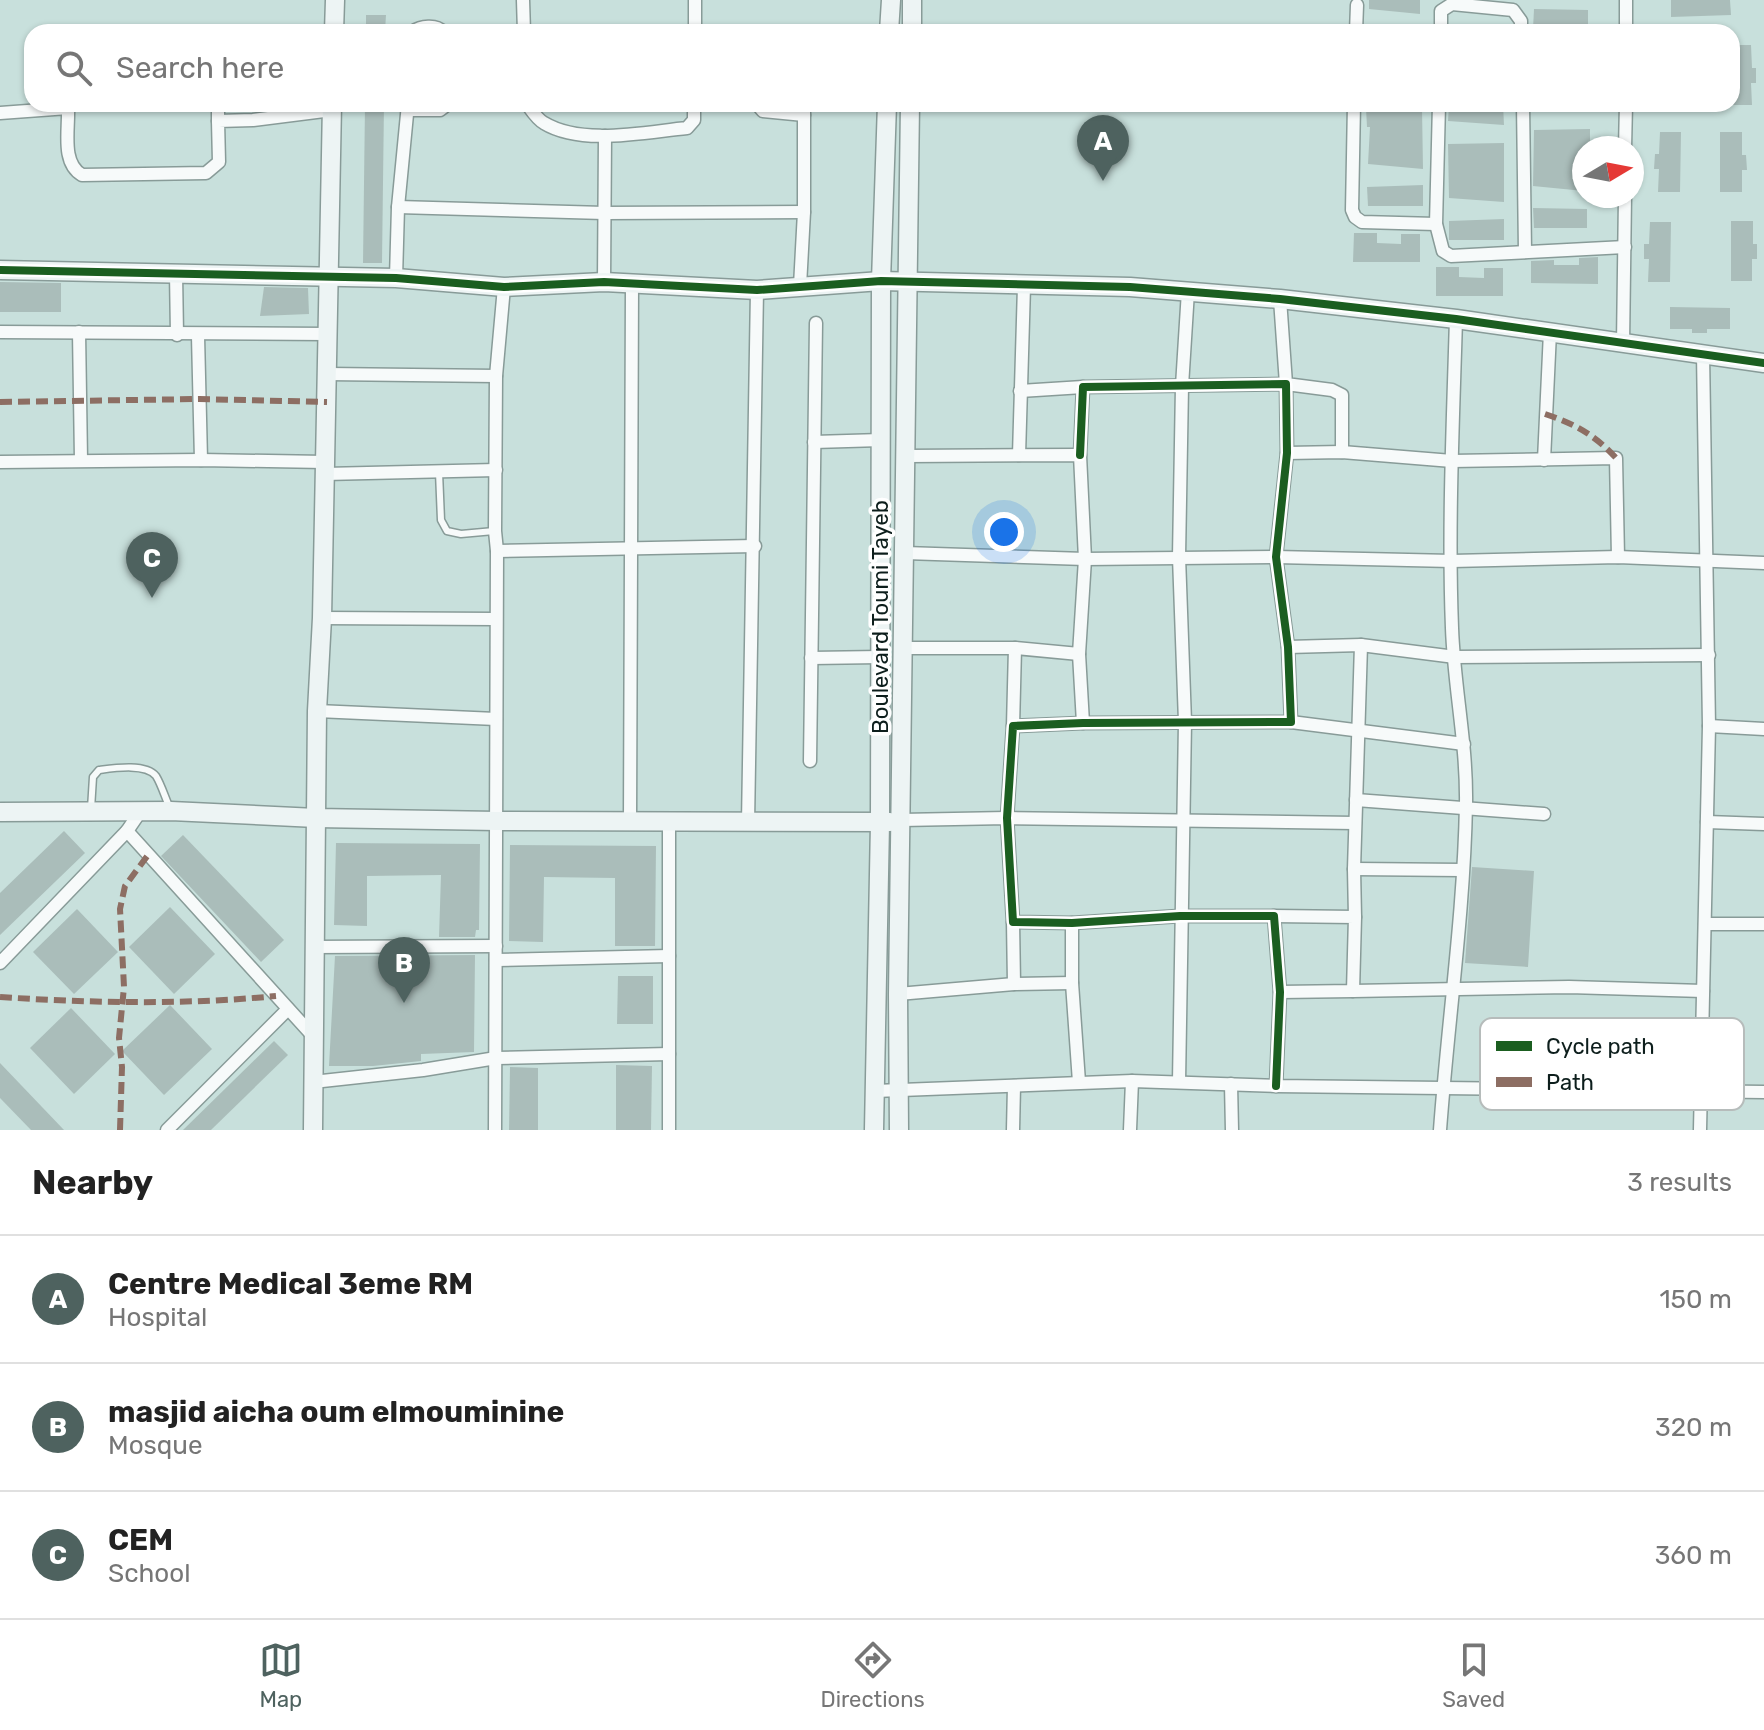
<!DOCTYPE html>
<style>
:root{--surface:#fff;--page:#f6f6f6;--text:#222;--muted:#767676;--line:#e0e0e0;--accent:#4e625f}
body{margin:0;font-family:Rubik,sans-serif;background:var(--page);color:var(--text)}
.compass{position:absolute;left:1572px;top:136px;width:72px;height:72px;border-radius:50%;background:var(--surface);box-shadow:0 2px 6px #0004;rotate:80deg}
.you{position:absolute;left:1004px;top:532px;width:28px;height:28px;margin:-20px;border:6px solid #fff;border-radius:50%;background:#1a73e8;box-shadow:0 0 0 12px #1a73e833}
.badge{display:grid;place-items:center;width:52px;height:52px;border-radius:50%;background:var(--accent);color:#fff;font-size:26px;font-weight:700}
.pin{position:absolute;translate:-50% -66px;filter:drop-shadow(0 2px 4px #0008)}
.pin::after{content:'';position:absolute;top:42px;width:28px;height:24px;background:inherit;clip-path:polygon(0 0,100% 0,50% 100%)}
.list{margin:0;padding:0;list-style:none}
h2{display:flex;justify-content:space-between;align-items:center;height:104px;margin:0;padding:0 32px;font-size:34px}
h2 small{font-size:26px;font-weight:400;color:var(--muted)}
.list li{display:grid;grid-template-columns:52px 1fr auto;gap:24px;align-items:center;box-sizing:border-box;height:128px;padding:0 32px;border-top:2px solid var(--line)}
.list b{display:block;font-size:30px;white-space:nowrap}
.list p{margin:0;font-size:26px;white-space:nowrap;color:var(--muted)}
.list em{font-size:26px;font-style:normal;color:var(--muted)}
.icon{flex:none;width:44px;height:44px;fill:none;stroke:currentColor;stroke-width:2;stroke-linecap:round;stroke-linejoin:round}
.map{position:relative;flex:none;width:1764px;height:1130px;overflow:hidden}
.search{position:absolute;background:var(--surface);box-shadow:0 2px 6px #0004;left:24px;right:24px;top:24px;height:88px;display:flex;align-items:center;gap:20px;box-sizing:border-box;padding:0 28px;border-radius:24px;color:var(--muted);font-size:30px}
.sheet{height:488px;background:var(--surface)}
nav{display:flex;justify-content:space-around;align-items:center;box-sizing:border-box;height:112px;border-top:2px solid var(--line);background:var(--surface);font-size:22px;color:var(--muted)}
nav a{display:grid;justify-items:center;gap:4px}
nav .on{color:var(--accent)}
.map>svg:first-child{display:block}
</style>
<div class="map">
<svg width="1764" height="1130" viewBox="0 0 1764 1130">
<rect width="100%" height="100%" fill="#c8e0dc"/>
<g fill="#aabdba">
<path d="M1369,0H1420V14L1369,9Z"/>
<path d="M1671,0H1730L1731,15L1671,17Z"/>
<path d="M1534,9L1588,10V31L1545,32L1533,29Z"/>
<path d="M366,15H386L385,32H366Z"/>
<path d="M1732,45H1751L1752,68H1756V83H1751L1752,105H1732Z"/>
<path d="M365,104H384L382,263H363Z"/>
<path d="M1379,104H1411V108H1422L1423,169L1368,164L1370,127H1367L1366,108L1379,107Z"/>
<path d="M1449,104H1503L1504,125L1448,121Z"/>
<path d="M1590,129V148H1584V191L1533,186L1534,130Z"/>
<path d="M1660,132H1681L1680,192H1658L1659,169H1654L1655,154H1659Z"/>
<path d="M1720,132H1742V155H1746L1747,170H1742V192H1720Z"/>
<path d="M1504,143V202L1449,198L1448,144Z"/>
<path d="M1423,185V206H1368L1367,187Z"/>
<path d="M1533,208L1587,209V228H1534Z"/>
<path d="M1504,219V240H1449V221Z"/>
<path d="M1731,221H1753V244H1757V259H1752V281H1731Z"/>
<path d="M1650,222H1671L1670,282H1648L1649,259H1644V244H1649Z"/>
<path d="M1354,233H1377V243L1401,244V234H1420V262H1353Z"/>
<path d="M1598,257V284L1531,283V261L1554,260V265H1579V258Z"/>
<path d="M1436,267H1459V277L1484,278V268H1503V296H1436Z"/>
<path d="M0,282L61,283V312H0Z"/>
<path d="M264,287L308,288L309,314L260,316Z"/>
<path d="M1670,307L1730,308V329H1707V333H1692V329H1670Z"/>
<path d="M64,831L85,853L0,935V893Z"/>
<path d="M183,835L284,940L261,962L161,856Z"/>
<path d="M336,843L480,844L479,930H476L475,937H439L441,875L367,876V926L334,925Z"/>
<path d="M510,845L656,846L655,946H615V878L544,877L543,942L509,941Z"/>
<path d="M1472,867L1534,871L1528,967L1465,963Z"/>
<path d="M170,907L215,954L174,994L129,947Z"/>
<path d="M77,909L118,952L74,994L33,952Z"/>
<path d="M475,955L474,1052L421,1054V1061L373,1066H329L335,956Z"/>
<path d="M618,976H653V1024H617Z"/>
<path d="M170,1005L212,1049L164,1095L122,1051Z"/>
<path d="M71,1008L115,1054L74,1094L30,1048Z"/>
<path d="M274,1041L288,1055L211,1130H183Z"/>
<path d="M0,1063L64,1130H31L0,1098Z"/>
<path d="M616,1065L652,1066L651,1130H616Z"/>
<path d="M510,1067L538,1068V1130H509Z"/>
</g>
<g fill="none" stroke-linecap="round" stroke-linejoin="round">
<defs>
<g id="lane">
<path d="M439,472L441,520L447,531L461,534L494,531"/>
<path d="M91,809L93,777L99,770C114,768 146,763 156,776C161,784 165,797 169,806"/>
</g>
<g id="street">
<path d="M523,0L524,32"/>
<path d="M412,32C421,26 436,24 443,32"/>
<path d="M695,32V0"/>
<path d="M1356,32L1357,5"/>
<path d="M1441,32V11L1452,4L1513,10L1521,21V32"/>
<path d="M1626,32V0"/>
<path d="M218,104V121"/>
<path d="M527,104C532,111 537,119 544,123C582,146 645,132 687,128L694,120V104"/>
<path d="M757,104L763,111L804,115"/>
<path d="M1354,104L1352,210L1355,217L1362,222L1436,224"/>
<path d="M1439,104L1436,224L1443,251L1451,256L1625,247"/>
<path d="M1523,104L1525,252"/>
<path d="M408,110H440L448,104"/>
<path d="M0,113L68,108C69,130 61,163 82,175L206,173L219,162L218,121L253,120L332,110"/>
<path d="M1625,148L1626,104"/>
<path d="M398,207L604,213L804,212"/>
<path d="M176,273L177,335"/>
<path d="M396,278L398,207L408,104"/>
<path d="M604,282L605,136"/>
<path d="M800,286L804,212V104"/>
<path d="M1280,299L1286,384L1332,390L1342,395V452"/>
<path d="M0,332L327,334"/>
<path d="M79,332L81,460"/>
<path d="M198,336L201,460"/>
<path d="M1623,344L1625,196"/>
<path d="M328,374L496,376"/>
<path d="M1020,391L1083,387"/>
<path d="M814,442L881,440"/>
<path d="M1287,453L1342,452L1452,461L1616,458L1618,557"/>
<path d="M1019,455L1024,286"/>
<path d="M1080,455L1083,387L1286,384L1287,453L1276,557L1288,647L1291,722L1083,723L1013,726L1007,818L1013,922L1072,923L1180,916H1274L1280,992L1276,1086"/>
<path d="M907,456L1080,455L1085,559L1079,654L1015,648"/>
<path d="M1544,460L1550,332"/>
<path d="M0,462L201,460L325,462"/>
<path d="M325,474L496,470"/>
<path d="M497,551L755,546"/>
<path d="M905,553L1085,559L1276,557L1452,561L1618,557L1764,563"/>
<path d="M322,618L495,619"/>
<path d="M1288,647L1361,645L1455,657L1709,655"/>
<path d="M903,648H1015L1013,726"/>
<path d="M1079,654L1083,723"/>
<path d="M811,658L880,657"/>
<path d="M317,711L496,719"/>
<path d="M1291,722L1464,744"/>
<path d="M1709,726L1764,729"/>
<path d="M810,761L816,323"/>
<path d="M1356,800L1544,814"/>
<path d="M901,820L1007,818L1355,823"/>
<path d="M669,822V1130"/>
<path d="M1707,822L1764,824"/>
<path d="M630,823L632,284"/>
<path d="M748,823L757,290"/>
<path d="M127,831L313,1036"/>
<path d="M1354,869L1462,870"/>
<path d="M1274,916L1355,917L1353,991L1280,992"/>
<path d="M1355,917L1354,869L1361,645"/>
<path d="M1013,922L1014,984"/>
<path d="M1072,923V983L1079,1082"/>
<path d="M1705,924H1764"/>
<path d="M314,947L496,946"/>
<path d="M496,960L669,956"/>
<path d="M0,963L127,831L140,812"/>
<path d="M1353,991L1569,987L1703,991"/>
<path d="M898,994L1014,984L1072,983"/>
<path d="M313,1082L423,1070L496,1058L669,1054"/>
<path d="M1179,1082L1185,722L1179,557L1182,386L1188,291"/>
<path d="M1231,1084L1232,1130"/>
<path d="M875,1091L1132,1081L1276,1086L1764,1092"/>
<path d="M167,1130L288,1009"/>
<path d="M495,1130L497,551L495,531L496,376L504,287"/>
<path d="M1013,1130L1014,1086"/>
<path d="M1130,1130L1132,1081"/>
<path d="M1440,1130C1448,1021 1464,913 1466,804C1467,744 1454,687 1452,628C1448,525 1453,422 1456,319"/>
<path d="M1700,1130L1709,726L1703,354"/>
</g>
<g id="secondary">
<path d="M334,32L335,0"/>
<path d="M889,32L891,0"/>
<path d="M912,32V0"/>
<path d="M0,270L396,278L504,287L604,282L757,290L881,281L1130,287L1280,299L1456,319L1764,363"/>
<path d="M0,812L171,811L316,818L497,821L890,822"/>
<path d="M313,1130L317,711L322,618L332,104"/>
<path d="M874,1130L880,823L881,281L887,104"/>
<path d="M899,1130L898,994L910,104"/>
</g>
</defs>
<use href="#lane" stroke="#889b98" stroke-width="9"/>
<use href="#street" stroke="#889b98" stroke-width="15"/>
<use href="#secondary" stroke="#889b98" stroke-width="21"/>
<use href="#lane" stroke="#f7fafa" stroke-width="6"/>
<use href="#street" stroke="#f7fafa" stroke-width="12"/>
<use href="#secondary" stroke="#edf4f4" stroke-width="18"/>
<g stroke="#8d6e63" stroke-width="6" stroke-dasharray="12 6" stroke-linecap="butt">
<path d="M0,402L199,399L327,402"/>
<path d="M1545,414C1575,424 1595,435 1616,458"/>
<path d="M0,997C91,1003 185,1005 276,996"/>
<path d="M120,1130L122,1067L119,1038L124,987L120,909L125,886L148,855"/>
</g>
<defs>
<g id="cycleway">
<path d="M0,270L396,278L504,287L604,282L757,290L881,281L1130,287L1280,299L1456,319L1764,363"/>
<path d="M1080,455L1083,387L1286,384L1287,453L1276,557L1288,647L1291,722L1083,723L1013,726L1007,818L1013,922L1072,923L1180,916H1274L1280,992L1276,1086"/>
</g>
</defs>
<use href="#cycleway" stroke="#fff" stroke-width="13"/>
<use href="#cycleway" stroke="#1b5e20" stroke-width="8"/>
</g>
<g text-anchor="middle" stroke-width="7" stroke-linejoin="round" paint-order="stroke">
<g font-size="22" fill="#0d1e1c" stroke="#fff">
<text transform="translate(880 617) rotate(-90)" y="8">Boulevard Toumi Tayeb</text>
</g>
</g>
<rect x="1480" y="1018" width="264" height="92" rx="12" fill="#fff" stroke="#b6bcbb" stroke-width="2"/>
<rect x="1496" y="1041" width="36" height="10" fill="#1b5e20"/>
<rect x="1496" y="1077" width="36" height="10" fill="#8d6e63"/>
<g font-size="22" fill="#0d1e1c">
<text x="1546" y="1054">Cycle path</text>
<text x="1546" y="1090">Path</text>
</g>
</svg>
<svg class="compass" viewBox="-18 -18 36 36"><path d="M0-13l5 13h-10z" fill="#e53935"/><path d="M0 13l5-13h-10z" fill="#767676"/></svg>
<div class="you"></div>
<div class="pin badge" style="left:1103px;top:181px">A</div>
<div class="pin badge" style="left:404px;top:1003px">B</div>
<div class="pin badge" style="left:152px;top:598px">C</div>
<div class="search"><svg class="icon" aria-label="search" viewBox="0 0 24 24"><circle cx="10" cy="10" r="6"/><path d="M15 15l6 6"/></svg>Search here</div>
</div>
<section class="sheet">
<h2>Nearby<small>3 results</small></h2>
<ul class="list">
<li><span class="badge">A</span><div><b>Centre Medical 3eme RM</b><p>Hospital</p></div><em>150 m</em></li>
<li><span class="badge">B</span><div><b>masjid aicha oum elmouminine</b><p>Mosque</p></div><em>320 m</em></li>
<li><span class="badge">C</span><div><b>CEM</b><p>School</p></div><em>360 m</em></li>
</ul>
</section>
<nav>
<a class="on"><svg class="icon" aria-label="map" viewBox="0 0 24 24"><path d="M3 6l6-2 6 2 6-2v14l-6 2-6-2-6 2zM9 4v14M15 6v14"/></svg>Map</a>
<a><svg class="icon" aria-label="directions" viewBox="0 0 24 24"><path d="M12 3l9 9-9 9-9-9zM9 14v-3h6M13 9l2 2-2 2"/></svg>Directions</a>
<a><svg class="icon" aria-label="saved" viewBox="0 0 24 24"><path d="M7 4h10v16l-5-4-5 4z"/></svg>Saved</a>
</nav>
